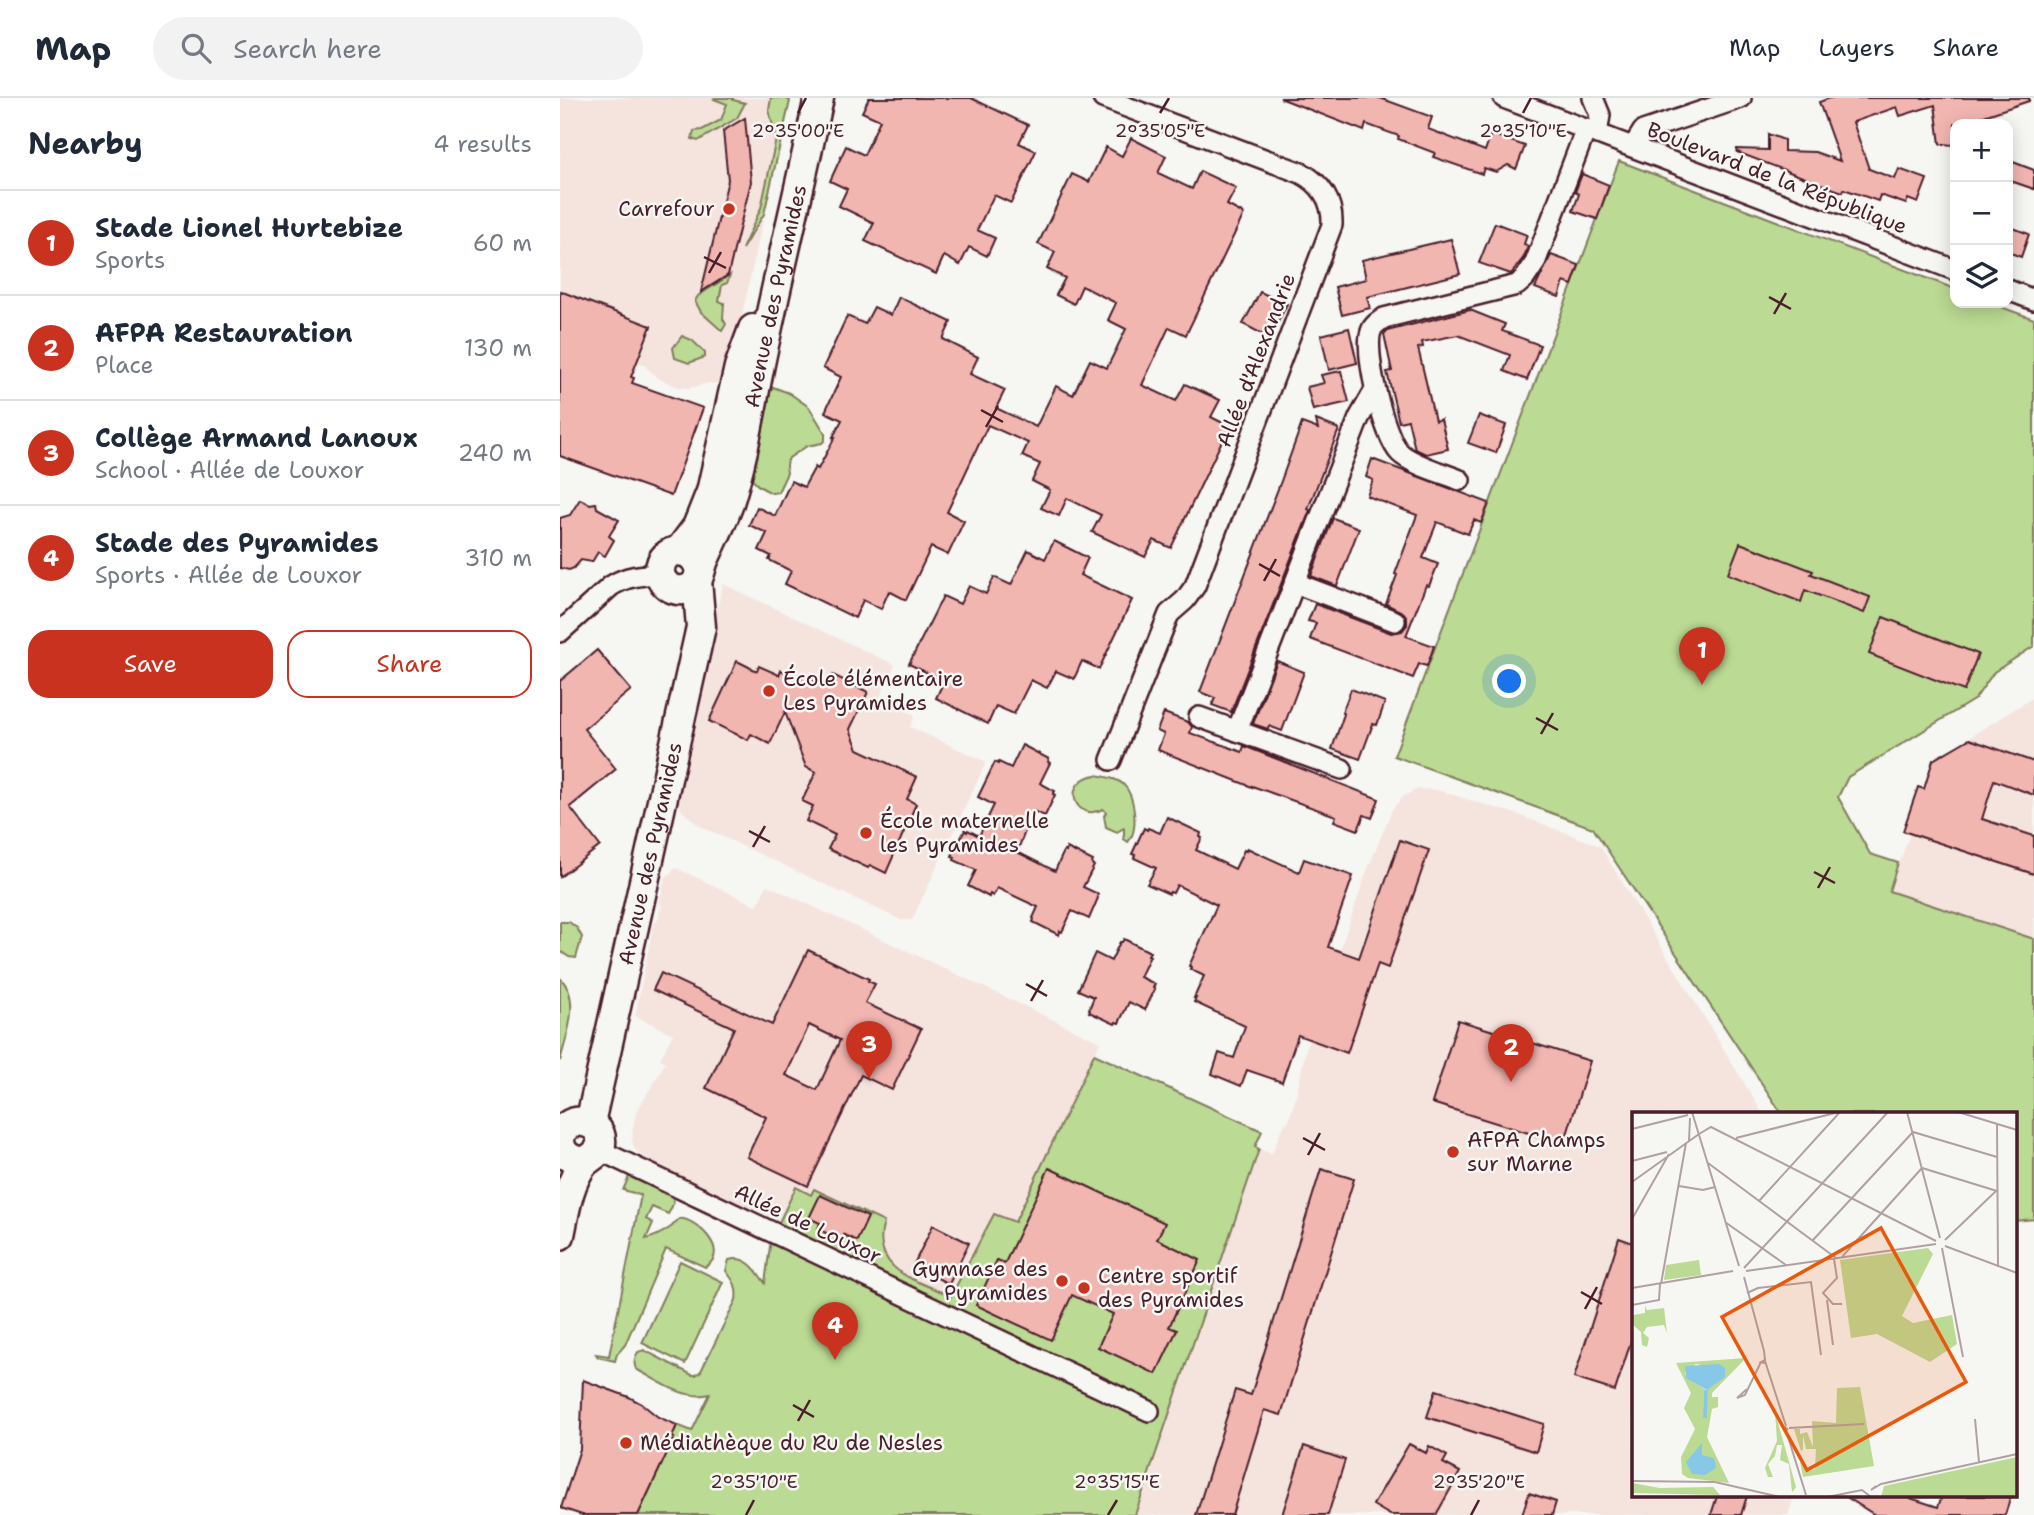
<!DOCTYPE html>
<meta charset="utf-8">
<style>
:root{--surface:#fff;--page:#f2f2f3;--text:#1f2937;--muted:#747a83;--line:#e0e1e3;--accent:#c8321e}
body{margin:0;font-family:"Shantell Sans",sans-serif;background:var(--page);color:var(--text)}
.controls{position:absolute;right:21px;top:21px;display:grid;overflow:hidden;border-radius:14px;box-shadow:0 4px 18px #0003}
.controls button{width:63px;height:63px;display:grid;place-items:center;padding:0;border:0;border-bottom:2px solid var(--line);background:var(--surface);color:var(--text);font:35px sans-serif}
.you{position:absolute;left:950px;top:584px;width:24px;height:24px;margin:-18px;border:5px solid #fff;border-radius:50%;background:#1a73e8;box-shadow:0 0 0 10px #1a73e833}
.badge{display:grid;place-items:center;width:46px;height:46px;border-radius:50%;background:var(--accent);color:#fff;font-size:23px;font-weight:700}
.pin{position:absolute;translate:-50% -58px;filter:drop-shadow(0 2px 4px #0008)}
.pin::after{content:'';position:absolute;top:37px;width:24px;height:21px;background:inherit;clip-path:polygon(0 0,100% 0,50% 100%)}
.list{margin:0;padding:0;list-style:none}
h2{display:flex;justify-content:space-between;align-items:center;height:91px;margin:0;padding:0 28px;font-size:30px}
h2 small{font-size:23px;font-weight:400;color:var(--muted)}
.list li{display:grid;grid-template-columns:46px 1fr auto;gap:21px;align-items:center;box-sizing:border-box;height:105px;padding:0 28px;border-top:2px solid var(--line)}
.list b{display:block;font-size:26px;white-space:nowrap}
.list p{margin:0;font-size:23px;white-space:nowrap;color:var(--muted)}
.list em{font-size:23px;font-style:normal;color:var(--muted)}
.actions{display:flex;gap:14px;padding:21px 28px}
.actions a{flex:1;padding:16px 0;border:2px solid var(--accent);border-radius:21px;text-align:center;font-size:24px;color:var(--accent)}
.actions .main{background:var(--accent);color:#fff}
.icon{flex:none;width:38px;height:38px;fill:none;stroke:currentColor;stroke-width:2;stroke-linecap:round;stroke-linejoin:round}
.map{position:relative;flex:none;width:1474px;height:1417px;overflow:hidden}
header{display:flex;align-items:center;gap:42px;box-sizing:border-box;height:98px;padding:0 35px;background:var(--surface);border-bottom:2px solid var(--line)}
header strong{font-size:33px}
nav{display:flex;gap:38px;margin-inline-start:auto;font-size:24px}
.search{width:490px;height:63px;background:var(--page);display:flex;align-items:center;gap:18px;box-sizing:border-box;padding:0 24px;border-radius:38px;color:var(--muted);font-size:26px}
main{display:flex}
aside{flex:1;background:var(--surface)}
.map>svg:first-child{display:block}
</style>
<header>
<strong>Map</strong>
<div class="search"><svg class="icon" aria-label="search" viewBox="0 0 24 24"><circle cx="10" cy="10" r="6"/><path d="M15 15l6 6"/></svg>Search here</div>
<nav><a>Map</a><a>Layers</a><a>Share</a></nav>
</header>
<main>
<aside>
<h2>Nearby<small>4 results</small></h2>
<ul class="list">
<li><span class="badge">1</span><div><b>Stade Lionel Hurtebize</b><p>Sports</p></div><em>60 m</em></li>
<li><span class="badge">2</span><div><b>AFPA Restauration</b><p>Place</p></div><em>130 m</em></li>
<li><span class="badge">3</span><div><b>Collège Armand Lanoux</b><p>School · Allée de Louxor</p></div><em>240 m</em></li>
<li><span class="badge">4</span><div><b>Stade des Pyramides</b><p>Sports · Allée de Louxor</p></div><em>310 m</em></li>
</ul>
<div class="actions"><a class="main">Save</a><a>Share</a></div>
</aside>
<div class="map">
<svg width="1474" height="1417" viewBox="0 0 1474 1417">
<rect width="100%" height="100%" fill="#f6f6f2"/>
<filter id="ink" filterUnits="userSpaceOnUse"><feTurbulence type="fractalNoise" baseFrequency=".0143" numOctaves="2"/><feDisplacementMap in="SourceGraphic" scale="14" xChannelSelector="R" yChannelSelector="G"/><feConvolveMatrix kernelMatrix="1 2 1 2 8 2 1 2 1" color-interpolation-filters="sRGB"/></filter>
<g filter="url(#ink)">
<g fill="#f5e3de">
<path d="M0,0H230L165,294L162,289L156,285H148L129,290L118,289L98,280L83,266L77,264L71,278L74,280L41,373L0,358Z"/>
<path d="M163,486L335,567L319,601L355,617L350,629L426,664L352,822H341L140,728L122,713L115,697Z"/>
<path d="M1474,599V841L1329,793L1350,736L1343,733L1358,689L1364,690L1373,662Z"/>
<path d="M857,691L877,692L959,717L1040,748L1203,1016H1073V1398H1234L1228,1417H575L699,1051L712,1056L721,1032L729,1022L736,999L746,951L807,773L832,712L843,699Z"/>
<path d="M116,770L197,808L207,787L540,944L454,1125L434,1116L391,1199L344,1177L330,1166L323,1155L321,1147L324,1124L254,1091L252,1097L235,1090L220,1123L191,1109L183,1110L99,1070L76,1053L72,1043L73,1028L76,1015L106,964L100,961L113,936L75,918L94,824H97L102,807L99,806L105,780Z"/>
</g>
<g fill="#bbda93" stroke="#827c5f" stroke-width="2">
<path d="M155,0H173V2L185,5L177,20L138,43L132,41L134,33L142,32L161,22L167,6L154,1Z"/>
<path d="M211,0H225L230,3L204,116L182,151L201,110L216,41L209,12Z"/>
<path d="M1059,63L1395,191V205H1430L1474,221V548L1434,574L1415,601L1288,679L1278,699L1310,756L1338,765L1329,793L1474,841V1121L1455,1123V1016H1222L1033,730L834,658Z"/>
<path d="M170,177L167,185L162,187L159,203L164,205L163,221L166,226L162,233L141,214L135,203L138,198Z"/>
<path d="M122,238L132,242L145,255V259L129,265L115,260L113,250Z"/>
<path d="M213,289L229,295L249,309L265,335V342L262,345L247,348L229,360L226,367L227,375L218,394L212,395C202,390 192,386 189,374C195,350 200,309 213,289Z"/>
<path d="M536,677C545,679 556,680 563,686C575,697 579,732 568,744L564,741V730L557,734L546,729L544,718L546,714L543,711C514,726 500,682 536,677Z"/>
<path d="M9,824L17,830L22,839L16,860L9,859L0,853V824Z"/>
<path d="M0,880C22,900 6,939 0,963Z"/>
<path d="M534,956L702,1033L695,1049L699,1051L575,1417H78L114,1340L112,1339L117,1327L132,1333L150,1296C124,1303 99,1283 76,1271C73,1264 75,1260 78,1254L84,1252L132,1277H136L141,1273L176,1202C178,1189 174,1183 166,1173L169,1162C187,1157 196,1172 205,1185L211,1141L236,1089L251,1097L254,1091L324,1124C309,1172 357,1183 391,1198L434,1116L455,1124Z"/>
<path d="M70,1076L111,1095C115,1103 113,1108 108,1116L92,1109L86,1121L93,1125L86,1141C95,1139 104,1134 111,1129C114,1127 116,1123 119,1121C131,1117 174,1153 145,1169L106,1151L65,1247L57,1256L55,1263L38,1259L36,1256L49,1258L81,1097L63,1092Z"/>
<path d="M120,1163L163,1184L125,1266L82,1245Z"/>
</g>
<g fill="#f2b6b1" stroke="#4a1f2b" stroke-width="2" fill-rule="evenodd">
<path d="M309,0H411L468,27L459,45L476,53L451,105L434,97L417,132L435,140L427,158L409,149L400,167L384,158L376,176L305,143L314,125L279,108L287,91L270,83L286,48L304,57L320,22L302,14Z"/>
<path d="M720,0H820L872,19L868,31L925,53L931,36L965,48L956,71L948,67L936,74L924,70L922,76L873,59L875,55L838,41L839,38L806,26L804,33Z"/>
<path d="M1270,0H1469V3L1400,26H1395V47L1380,46L1375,7L1340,18L1337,9L1293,24L1309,71L1335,81L1339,71L1367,81L1358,105L1348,101L1346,106L1320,97L1318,103L1284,91L1283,94L1274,91L1177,54V51L1208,52V36L1224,42V53L1255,54L1280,63L1259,4Z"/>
<path d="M185,20L191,84L174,152L168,177L141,194L168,82L163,33Z"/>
<path d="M571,40L606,58L598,75L632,91L640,73L676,90L667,107L684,116L626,237L609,229L582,287L616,303L625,286L660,302L651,319L669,328L611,450L594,442L585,459L532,434L541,417L507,400L499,418L481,410L490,392L472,383L480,366L462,358L468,345L428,327L387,414L404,423L388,457L371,449L346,502L329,493L321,511L303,502L295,520L225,486L231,473L209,462L211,458L199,452L207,435L189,427L197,409L215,418L231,383L244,389L255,369L258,371L275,339H273L282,322L265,314L281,279L263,270L287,218L305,226L314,209L331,217L339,199L391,224L383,241L418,259L410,276L445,292L436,310L476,329L496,288L513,297L530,262L547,270L566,231L548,222L556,205L522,188L514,206L496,197L505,180L487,171L495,154L478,146L512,76L529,84L546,49L562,58Z"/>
<path d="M1453,64L1474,72V91L1448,82Z"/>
<path d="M1022,76L1049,87L1037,121L1013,113L1019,96L1015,94Z"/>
<path d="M935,125L967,137L964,146L968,148L964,159L951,176L919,165Z"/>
<path d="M1448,128L1469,136L1461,159L1448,154Z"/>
<path d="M891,141L900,176L807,199L810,210L782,217L775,189L806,181L802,162Z"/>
<path d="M991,157L1019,167L1012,187L1004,184L999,199L975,190Z"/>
<path d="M0,193L91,228L71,279L74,280L72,285L143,310L111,398L0,358Z"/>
<path d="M700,194L727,206L710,240L683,226Z"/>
<path d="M910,212L945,226L942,233L980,247L967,282L944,273L950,257L898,237L862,244L863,249L858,250L867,288L875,323L881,321L888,351L866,356L855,351L848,322L839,324L827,274L832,273L824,236L827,233Z"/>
<path d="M789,230L797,265L769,272L761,237Z"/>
<path d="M781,273L789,304L753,312L747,289L764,285L761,277Z"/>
<path d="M919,317L946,327L936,355L908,345Z"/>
<path d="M756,322L779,331L748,411L750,412L671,614L652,607L655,600L640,594L721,383L742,325L758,331Z"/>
<path d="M812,361L929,405L921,425L914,422L908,436L877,424L863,460L878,466L869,488L866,487L846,538L874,548L867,568L859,566L853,580L750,541L756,525L748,523L755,506L831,535L842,533L847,527V520L844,515L826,506L837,477L835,476L857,417L807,398L813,382L806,379Z"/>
<path d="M20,401L30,406L36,405L37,410L59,422L49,438L54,442L45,458L38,454L32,464L21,462L14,470L9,472L0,470V420L10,417Z"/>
<path d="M773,420L799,430L777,488L751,478Z"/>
<path d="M494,443L528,460L520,477L572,502L539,571L522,563L514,581L496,573L487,590L471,582L454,616L436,608L428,626L376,600L384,583L349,566L383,498L400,506L409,488L426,496L434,479L451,487L468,452L485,461Z"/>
<path d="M1180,445L1253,473L1251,476L1310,499L1304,515L1245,492L1241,504L1168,476Z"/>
<path d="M1323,519L1418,556L1404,593L1309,556Z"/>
<path d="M37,552L71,592L24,631L56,671L10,709L40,748L0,779V583Z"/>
<path d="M177,563L197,573L199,568L219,577L221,572L241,581L243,577L267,588L273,577L308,594L290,631L298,651L357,679L347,701L356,706L326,775L310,767L308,770L268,751L275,737L246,723L253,708L242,703L256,674L246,669L225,614L210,646L191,636L188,642L149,623Z"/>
<path d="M717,563L744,574L722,633L709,628L708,631L693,626Z"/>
<path d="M791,591L825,604L817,627L813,626L800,661L772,651L784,616L782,615Z"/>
<path d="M604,615L628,624L632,629L630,635L682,654L684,648L819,701L812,720L804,717L798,732L774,723L776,718L692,688V689L598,652L604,636L597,633Z"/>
<path d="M1409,641L1474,664V697L1434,682L1422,721L1474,738V776L1343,733L1358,689L1364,691L1373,662Z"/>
<path d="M462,647L489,661L488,664L490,665L480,685L495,693L493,696L495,697L485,718L473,713L457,754L495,773L504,753L506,754L507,750L533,763L532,766L534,768L523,789L538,796L537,799L538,800L529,821L512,813L502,834L500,833L499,837L473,824L474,821L473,820L478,809L437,790L433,798L430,796L429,799L408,788L416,772L394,762L395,759L392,758L405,732L407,734L408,732L419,738L434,707L418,699L435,664L438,666L439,664L451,670Z"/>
<path d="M607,719L641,735L640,739L642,740L636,752L675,771L684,752L686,753L687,750L739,774L744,761L793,778L768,849L799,860L840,742L869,752L828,870L818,866L787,955L738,937L722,984L687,972L681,988L652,976L659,955L674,960L685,928L634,904L636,900H634L644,878L630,871L631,869L629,868L657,807L617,787L613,795L610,794L609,796L587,786L596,770L574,760L575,757L572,756L584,730L587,732L588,730L600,735Z"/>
<path d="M564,841L590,854L588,857L590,858L580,879L595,886L593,890L595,891L585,912L569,904L559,925L556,924L555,926L529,914L530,912L529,911L534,899L518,892L535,855L551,863L560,844H562Z"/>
<path d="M248,852L309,881L308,883L315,886L305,905L361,931L332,992L301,977L248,1088L187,1059L206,1019L146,990L174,930L93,892L101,875L212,927ZM249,927L280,942L257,992L226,977Z"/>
<path d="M898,922L1030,963L1004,1046L872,1005Z"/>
<path d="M489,1070L605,1125L597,1141L640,1162L609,1229L617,1232L596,1276L538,1249L553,1216L512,1197L491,1242L416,1207L437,1162L445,1165Z"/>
<path d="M761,1071L794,1081L721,1317L704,1312L672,1417H636L675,1292L691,1297Z"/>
<path d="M260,1097L308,1119L297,1143L284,1137L282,1143L258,1131L260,1125L249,1120Z"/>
<path d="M373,1127L409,1145L389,1186L353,1168Z"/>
<path d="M1059,1140L1073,1145V1237L1055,1293L1014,1280Z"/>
<path d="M23,1282L69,1299L82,1306L98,1319L117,1327L112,1339L114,1340L78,1417H22L1,1410L20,1351Z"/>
<path d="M876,1292L984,1326L976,1354L867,1319Z"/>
<path d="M849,1346L866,1355L869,1348L887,1358L883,1365L900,1374L876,1417H830L813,1407Z"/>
<path d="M744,1348L785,1362L768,1417H722Z"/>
<path d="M969,1395L996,1404L992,1417H962Z"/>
<path d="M1157,1398H1187L1181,1417H1151Z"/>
<path d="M1285,1398H1344L1378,1409L1382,1398H1451L1445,1417H1315Z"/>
</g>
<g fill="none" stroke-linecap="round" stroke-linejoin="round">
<defs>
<g id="street">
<path d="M543,0L741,75C762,86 773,104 772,127L635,488L625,502L609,516L551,662"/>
<path d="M944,0L1395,172"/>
<path d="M1033,0L1040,17L1037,36"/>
<path d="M1073,49L1083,33L1181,0"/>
<path d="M1448,192L1474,202"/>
<path d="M900,382C883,375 853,367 840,355C824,340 802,250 812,231C814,226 820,223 824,220L957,187L965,180L975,165L1026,31"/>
<path d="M735,485L835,523"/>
<path d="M0,534L51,488C66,478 82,477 100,476"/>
<path d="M639,619L782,671"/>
<path d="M677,633L799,320L815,292"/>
<path d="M39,1052L589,1313"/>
</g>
<g id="secondary">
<path d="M119,453L137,429L151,394L179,269L193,231"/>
<path id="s1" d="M140,474C136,446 100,447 100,473C100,490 123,499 135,486C140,480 141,469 144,462C152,444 161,427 168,408C186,353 193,294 206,238C223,158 242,79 259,0"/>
<path id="s2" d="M30,1025L141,529L137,483"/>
<path d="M0,1137C5,1114 8,1085 24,1065C30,1059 39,1057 41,1046C44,1019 2,1015 0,1042C0,1057 13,1064 26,1063"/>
</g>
</defs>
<use href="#street" stroke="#4a1f2b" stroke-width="24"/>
<use href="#secondary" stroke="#4a1f2b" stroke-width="33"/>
<use href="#street" stroke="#f6f6f2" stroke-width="19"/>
<use href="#secondary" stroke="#f6f6f2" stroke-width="28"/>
</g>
</g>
<path fill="none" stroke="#4a1f2b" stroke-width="2.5" d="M238,15L246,0M600,15L609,0M963,15L971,0M144,159L166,170M149,175L161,154M1209,199L1231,211M1214,216L1226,195M421,312L443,324M426,329L438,308M699,466L720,478M704,483L716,461M976,620L998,632M981,636L993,615M189,733L210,744M193,749L205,728M1254,774L1275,785M1258,790L1270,769M466,886L487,898M471,903L483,882M743,1040L765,1052M748,1057L760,1035M1021,1194L1042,1206M1025,1211L1037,1189M233,1307L254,1319M238,1323L250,1302M186,1417L194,1402M548,1417L557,1402M911,1417L919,1402"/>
<g fill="#c8321e" stroke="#f6f6f2" stroke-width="2.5">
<circle cx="169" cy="111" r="7"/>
<circle cx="209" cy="593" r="7"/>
<circle cx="306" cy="735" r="7"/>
<circle cx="893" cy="1054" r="7"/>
<circle cx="502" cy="1183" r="7"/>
<circle cx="524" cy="1190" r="7"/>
<circle cx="66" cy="1345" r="7"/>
</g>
<g text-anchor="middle" stroke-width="5" stroke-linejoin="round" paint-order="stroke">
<g font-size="21" fill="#4a1f2b" stroke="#f6f6f2">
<text transform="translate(1217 80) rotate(21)" y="7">Boulevard de la République</text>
<text dy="7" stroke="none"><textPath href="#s1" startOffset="410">Avenue des Pyramides</textPath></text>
<text transform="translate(696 262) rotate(-69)" y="7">Allée d'Alexandrie</text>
<text dy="7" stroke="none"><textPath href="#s2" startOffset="276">Avenue des Pyramides</textPath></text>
<text transform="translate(248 1126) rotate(25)" y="7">Allée de Louxor</text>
</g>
<g font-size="21" fill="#4a1f2b" stroke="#f6f6f2" text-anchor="start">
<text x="155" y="118" text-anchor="end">Carrefour</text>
<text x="223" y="588">École élémentaire<tspan x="223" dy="24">Les Pyramides</tspan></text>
<text x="320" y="730">École maternelle<tspan x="320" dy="24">les Pyramides</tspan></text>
<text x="907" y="1049">AFPA Champs<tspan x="907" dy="24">sur Marne</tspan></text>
<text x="488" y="1178" text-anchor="end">Gymnase des<tspan x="488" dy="24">Pyramides</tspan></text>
<text x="538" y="1185">Centre sportif<tspan x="538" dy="24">des Pyramides</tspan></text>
<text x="80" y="1352">Médiathèque du Ru de Nesles</text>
</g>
</g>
<g transform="translate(1072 1014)">
<rect width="385" height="385" fill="#f6f6f2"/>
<path d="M296,136L301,142L270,204L281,211L320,203L325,232L298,250L245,222L219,226L208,148ZM67,148L69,163L32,168L34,153ZM13,194L15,198L32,196L35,221L32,213L15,215L11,221L17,226L15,235L10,233L9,220L0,212L1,203L13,201ZM114,246L80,281V285H86V295L80,297L75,325L97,371L56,366L50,362L49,345L63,317L52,296L59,281L44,251ZM64,252L91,258L89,266L74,278L54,265L53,260ZM228,275L242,354L171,365L168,350L177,359L183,357L184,337H174L171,323V338L169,339L162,317H168V322L175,320L181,335L180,309L204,311L205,276ZM143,300L161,364L164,375L162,378L160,380L157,352L148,348L150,333H145L143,344L136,352L141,365H136L133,356L145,329ZM385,345V385H249L252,374ZM0,371L28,376L81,375L88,383L0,381Z" fill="#bbda93" fill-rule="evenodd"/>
<path d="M87,252L93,256V265L75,278L54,266L53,254ZM70,331V343L82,346L84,356L73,363L60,362L54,350Z" fill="#87c7e8"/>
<path fill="none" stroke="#87c7e8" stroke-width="3.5" d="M73,306L74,278"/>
<path fill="none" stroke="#b1a0a2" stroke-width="2" d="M60,0L107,154M275,0L308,126M326,0L385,18M365,12L366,155M0,17L56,3M67,22L79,15L304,129M104,26L207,0M57,29L58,6M0,49L35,40M76,51L204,146M0,70L67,22M47,74L71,78L83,75M127,89L208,0M0,107L37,42M93,110L154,153M181,128L281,20L365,45M313,128L364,79M313,134L385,161M310,136L331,245M209,146L290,56L365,79M202,147L205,166L191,181L201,192H210M112,156L256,0M114,159L304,132M112,165L132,239L133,248L129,250L132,251L133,248M29,172L54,31M0,176L101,159M115,181L126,176L179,170L189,243M195,188L201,233M0,193L27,188L28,172M133,249L154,314M115,277L105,286L113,283L129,250M343,307L347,350M157,316L232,312M156,318L153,315L174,383M0,369L83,370L148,385M244,374L239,378L249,372L385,342M0,385H76M195,385L230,378L239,385"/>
<path fill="#e8590c" fill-opacity="0.15" stroke="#e8590c" stroke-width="3.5" d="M249,116L334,270L175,358L90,205Z"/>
<rect width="385" height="385" fill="none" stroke="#4a1f2b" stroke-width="3.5"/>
</g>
<g font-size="18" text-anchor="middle" fill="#4a1f2b" stroke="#f6f6f2" stroke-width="5" stroke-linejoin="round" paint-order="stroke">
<text x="238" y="39">2°35'00"E</text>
<text x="600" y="39">2°35'05"E</text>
<text x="963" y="39">2°35'10"E</text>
<text x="194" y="1390">2°35'10"E</text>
<text x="557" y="1390">2°35'15"E</text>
<text x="919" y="1390">2°35'20"E</text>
</g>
</svg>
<div class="controls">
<button>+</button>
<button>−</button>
<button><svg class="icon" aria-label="layers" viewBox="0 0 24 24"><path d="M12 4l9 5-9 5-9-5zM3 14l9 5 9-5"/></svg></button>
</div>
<div class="you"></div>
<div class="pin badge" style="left:1142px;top:587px">1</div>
<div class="pin badge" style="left:951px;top:984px">2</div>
<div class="pin badge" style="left:309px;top:981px">3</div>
<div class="pin badge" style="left:275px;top:1262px">4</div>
</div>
</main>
